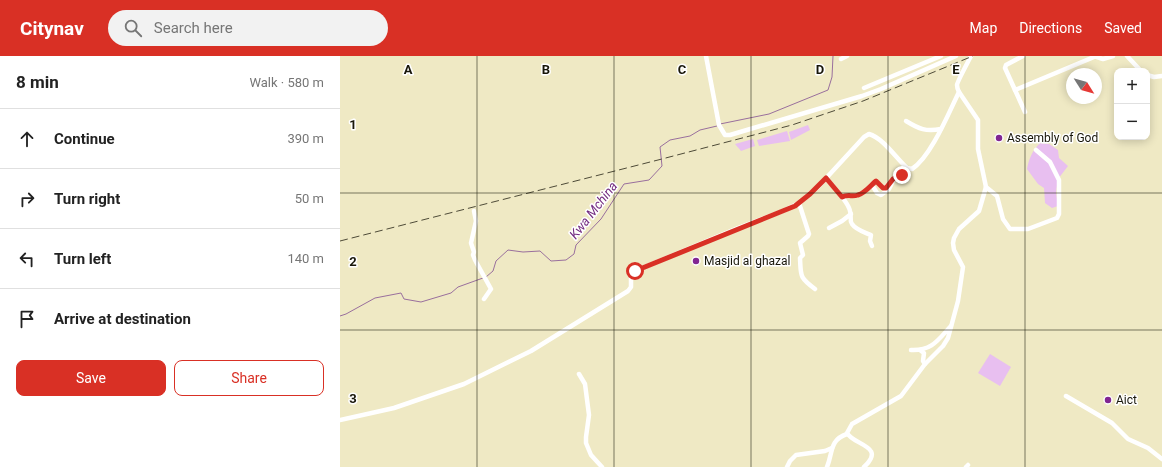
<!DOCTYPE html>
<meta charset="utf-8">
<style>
:root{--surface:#fff;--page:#f2f2f2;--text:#222;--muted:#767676;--line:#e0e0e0;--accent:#d93025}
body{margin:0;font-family:Roboto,sans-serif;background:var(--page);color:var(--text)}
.controls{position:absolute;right:12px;top:12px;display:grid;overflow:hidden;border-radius:8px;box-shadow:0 2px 10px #0003}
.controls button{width:36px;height:36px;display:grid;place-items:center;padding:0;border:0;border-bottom:1px solid var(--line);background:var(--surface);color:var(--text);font:20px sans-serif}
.compass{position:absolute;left:726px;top:12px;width:36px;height:36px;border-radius:50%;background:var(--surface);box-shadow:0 2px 10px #0003;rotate:127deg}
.stop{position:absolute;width:12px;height:12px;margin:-9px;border:3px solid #d93025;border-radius:50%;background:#fff}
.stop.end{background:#d93025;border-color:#fff;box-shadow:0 1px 4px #0008}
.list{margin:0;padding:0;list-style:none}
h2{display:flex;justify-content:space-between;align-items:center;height:52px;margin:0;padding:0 16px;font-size:17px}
h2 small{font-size:13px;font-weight:400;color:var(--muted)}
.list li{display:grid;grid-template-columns:26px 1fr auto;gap:12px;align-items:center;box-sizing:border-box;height:60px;padding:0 16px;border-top:1px solid var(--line)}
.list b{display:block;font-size:15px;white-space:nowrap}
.list em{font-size:13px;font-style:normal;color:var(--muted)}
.actions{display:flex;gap:8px;padding:12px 16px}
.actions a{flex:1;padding:9px 0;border:1px solid var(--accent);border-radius:8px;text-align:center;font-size:14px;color:var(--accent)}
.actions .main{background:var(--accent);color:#fff}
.icon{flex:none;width:22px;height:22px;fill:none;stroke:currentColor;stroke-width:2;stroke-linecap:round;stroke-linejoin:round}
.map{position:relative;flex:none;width:822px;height:411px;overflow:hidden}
header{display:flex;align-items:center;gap:24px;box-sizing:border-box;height:56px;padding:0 20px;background:var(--accent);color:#fff}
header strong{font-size:19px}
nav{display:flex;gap:22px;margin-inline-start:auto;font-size:14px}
.search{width:280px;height:36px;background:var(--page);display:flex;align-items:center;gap:10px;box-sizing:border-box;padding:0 14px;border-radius:22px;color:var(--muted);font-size:15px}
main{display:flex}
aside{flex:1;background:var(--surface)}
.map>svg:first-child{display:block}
</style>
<header>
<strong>Citynav</strong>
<div class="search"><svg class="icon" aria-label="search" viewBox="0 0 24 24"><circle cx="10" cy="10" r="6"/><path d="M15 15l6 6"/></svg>Search here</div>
<nav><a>Map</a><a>Directions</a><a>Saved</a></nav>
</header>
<main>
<aside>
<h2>8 min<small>Walk · 580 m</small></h2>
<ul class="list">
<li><svg class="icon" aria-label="ahead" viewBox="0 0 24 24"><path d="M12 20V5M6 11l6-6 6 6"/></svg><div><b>Continue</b></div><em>390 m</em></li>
<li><svg class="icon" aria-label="right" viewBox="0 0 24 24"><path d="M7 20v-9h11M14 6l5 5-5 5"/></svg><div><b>Turn right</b></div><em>50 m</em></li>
<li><svg class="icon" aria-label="left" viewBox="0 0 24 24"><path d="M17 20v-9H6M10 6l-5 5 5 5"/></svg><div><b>Turn left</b></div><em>140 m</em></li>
<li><svg class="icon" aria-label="arrive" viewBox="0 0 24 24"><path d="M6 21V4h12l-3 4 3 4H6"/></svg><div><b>Arrive at destination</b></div></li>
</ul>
<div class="actions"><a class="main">Save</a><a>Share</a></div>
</aside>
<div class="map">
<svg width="822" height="411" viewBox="0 0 822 411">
<rect width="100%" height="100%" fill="#efe9c4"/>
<g fill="#e8bff0">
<path d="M468,69L470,74L451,84L449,76Z"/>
<path d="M447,75L450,85L419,90L417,84Z"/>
<path d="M413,83L415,90L401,95L395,88Z"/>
<path d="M700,87L709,88L718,94L719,102L728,110L718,123L716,136L718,150L712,152L705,147L704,132L698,128L687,113C689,103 692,95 700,87Z"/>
<path d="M650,298L671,311L660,330L638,317Z"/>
</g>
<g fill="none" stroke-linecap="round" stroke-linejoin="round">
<g stroke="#996f9d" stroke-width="1">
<path d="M380,68L429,58L488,34L492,21L493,0"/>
<path d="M146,221L153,215L156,205L168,194L183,196L200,195L211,205L226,204L234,198L236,189L261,163L284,128L309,124L322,110L320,91L330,84L350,80L360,74L377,70"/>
<path d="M0,260L6,258L35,242L61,237L64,243L81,246L111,237L118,231L143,222"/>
</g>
<g stroke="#fff" stroke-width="4.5">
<path d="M366,0L379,69L385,79H390L522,40L541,33L616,0"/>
<path d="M683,0L666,9L665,12L675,34L754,1"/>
<path d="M754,0L763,3L773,0"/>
<path d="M787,0L801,15"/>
<path d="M501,3L507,0"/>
<path d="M807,19L814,21L822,20"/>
<path d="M524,32L601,0"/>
<path d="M675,34L685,56"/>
<path d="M566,65C579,73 586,76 601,73"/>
<path d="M486,122C493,131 508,145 510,155C512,160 509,164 512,168C516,174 524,176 531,179L530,185L532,190"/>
<path d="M532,129L537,137L541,139L549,133L553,125"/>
<path d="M646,131L657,140L663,163L670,173H688L717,162L719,158V124L710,106L696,94"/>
<path d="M502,141C508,138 512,141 518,139C525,137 531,129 536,125L543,132H545L553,123L562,119L567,112"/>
<path d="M459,147L469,178L468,180L460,187L463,199L460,202C461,220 459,221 475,233"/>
<path d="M134,155L136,165L131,187L134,196L133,199L135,204L151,233L144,243"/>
<path d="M489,172L502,165L511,158"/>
<path d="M571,294C592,295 598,284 611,270"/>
<path d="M581,295L584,297L583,305L585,308"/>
<path d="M239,318L245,328L249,359L246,381V387L251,399L262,411"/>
<path d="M726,340L772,367L788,383L808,392L822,403"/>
<path d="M0,364L54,352L124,328L191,295L288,235L291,231V219L295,215L398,172L443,155L459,147L478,131L524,81L529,78C543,82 556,102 567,112L572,113C591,101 609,56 619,36C618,34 617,31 617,29C617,26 628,6 631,0"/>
<path d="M447,411L450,405L456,399L485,395L492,392"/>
<path d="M487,411C493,397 489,384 507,378"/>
<path d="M524,411C547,390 513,389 507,377L512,368L561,340L585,308L603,290L608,282L618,245L623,211L614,194L613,187L614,182L619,173L639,155L646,131L638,93V64L619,36"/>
<path d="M626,411L628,409"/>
</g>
<path stroke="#4e4b38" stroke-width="1" stroke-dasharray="8 4" stroke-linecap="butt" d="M0,185L318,104L452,69L523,45L633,0"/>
</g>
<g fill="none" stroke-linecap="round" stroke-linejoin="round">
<path stroke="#d93025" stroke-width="5" d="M295,215L455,150L470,138L486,122L502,141C508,138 512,141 518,139C525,137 531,129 536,125L543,132H546L553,123L562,119"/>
</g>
<path fill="none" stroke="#181609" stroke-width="1" stroke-opacity="0.55" d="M137,0V411M274,0V411M411,0V411M548,0V411M685,0V411M0,137H822M0,274H822"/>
<g fill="#812592" stroke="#fff" stroke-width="1.5">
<circle cx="659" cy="82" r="4"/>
<circle cx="356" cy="205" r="4"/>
<circle cx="768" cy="344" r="4"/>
</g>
<g text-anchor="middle" stroke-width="3" stroke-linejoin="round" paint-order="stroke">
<g font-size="12" fill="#181609" stroke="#fff" text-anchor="start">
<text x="667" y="86">Assembly of God</text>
<text x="364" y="209">Masjid al ghazal</text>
<text x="776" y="348">Aict</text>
</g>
<g font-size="13" font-style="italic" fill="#732c81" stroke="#fff">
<text transform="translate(253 154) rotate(-52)" y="5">Kwa Mchina</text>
</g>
</g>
<g font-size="13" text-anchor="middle" font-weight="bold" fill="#181609" stroke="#fff" stroke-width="3" stroke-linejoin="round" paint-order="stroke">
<text x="68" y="18">A</text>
<text x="206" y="18">B</text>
<text x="342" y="18">C</text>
<text x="480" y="18">D</text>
<text x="616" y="18">E</text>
<text x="13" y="73">1</text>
<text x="13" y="210">2</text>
<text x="13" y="347">3</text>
</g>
</svg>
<div class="controls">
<button>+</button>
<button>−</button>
</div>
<svg class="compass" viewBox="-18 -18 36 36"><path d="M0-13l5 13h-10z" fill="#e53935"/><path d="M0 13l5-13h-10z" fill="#767676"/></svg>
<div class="stop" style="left:295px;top:215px"></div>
<div class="stop end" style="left:562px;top:119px"></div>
</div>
</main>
